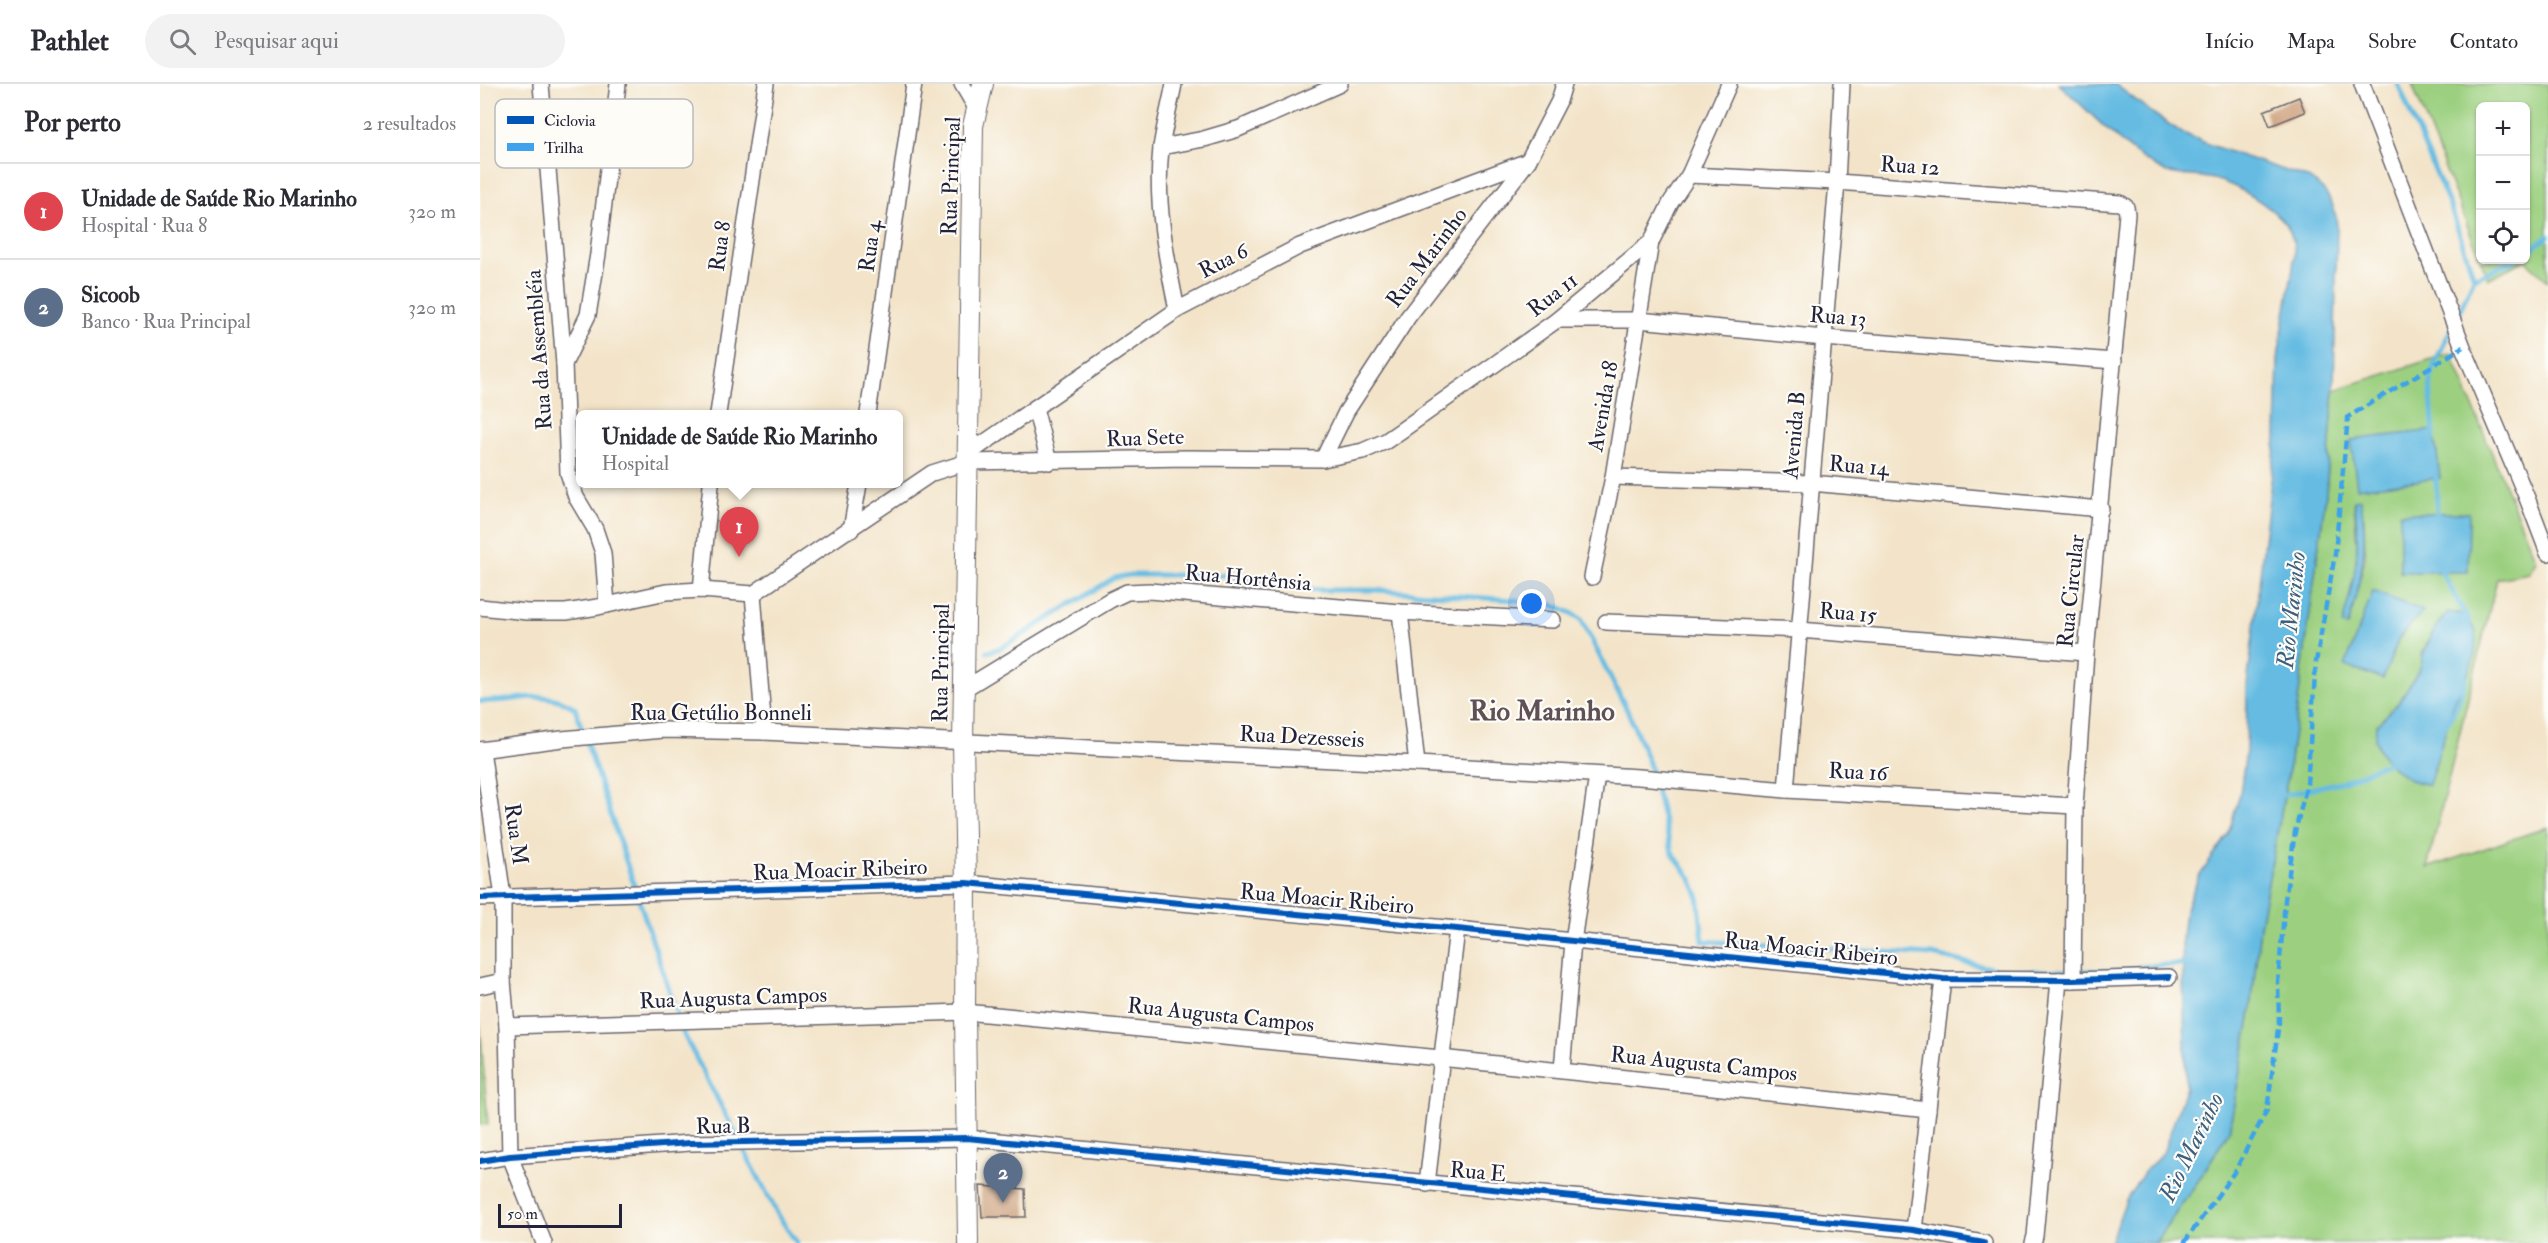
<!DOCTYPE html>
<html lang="pt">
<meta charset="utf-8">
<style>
:root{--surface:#fff;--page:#f2f2f3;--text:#2b2b33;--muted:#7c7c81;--line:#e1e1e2;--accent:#ea580c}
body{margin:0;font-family:"IM FELL Double Pica",serif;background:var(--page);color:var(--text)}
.controls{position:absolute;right:18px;top:18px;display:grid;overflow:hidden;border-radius:9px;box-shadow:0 2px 4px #0004}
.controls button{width:54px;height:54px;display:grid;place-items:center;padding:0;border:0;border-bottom:2px solid var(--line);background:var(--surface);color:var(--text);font:30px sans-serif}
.scale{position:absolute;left:18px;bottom:15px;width:124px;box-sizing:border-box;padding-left:6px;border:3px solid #22223b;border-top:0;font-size:16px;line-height:21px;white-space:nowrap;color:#22223b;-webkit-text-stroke:4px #fdfcf7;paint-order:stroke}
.you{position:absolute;left:1052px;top:520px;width:21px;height:21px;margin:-15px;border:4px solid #fff;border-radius:50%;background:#1a73e8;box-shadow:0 0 0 9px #1a73e833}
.badge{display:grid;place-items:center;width:39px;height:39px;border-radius:50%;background:var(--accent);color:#fff;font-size:20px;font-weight:700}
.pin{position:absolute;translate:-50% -50px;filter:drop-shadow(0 2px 3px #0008)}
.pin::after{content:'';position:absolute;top:32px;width:21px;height:18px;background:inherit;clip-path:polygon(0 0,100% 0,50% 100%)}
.popup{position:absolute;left:96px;top:326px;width:327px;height:78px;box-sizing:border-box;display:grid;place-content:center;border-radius:9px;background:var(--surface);filter:drop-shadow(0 2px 4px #0005);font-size:20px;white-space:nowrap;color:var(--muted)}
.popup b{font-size:22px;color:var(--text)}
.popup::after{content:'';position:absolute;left:50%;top:100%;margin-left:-12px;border:12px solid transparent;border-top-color:var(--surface)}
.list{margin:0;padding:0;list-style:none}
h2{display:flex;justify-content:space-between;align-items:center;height:78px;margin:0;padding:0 24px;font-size:26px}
h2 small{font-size:20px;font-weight:400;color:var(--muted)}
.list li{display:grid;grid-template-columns:39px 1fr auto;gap:18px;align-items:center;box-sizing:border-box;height:96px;padding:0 24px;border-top:2px solid var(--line)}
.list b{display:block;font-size:22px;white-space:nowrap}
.list p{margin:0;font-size:20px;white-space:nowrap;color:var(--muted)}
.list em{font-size:20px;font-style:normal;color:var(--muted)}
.icon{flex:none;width:33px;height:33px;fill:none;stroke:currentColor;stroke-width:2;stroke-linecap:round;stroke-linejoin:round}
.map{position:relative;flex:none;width:2068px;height:1159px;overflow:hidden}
header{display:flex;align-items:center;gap:36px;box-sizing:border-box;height:84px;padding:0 30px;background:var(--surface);border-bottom:2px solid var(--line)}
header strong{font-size:28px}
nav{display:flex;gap:33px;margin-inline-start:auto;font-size:21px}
.search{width:420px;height:54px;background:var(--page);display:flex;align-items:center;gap:15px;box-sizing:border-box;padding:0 21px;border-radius:33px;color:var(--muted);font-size:22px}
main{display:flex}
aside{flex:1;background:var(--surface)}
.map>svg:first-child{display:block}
</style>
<header>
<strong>Pathlet</strong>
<div class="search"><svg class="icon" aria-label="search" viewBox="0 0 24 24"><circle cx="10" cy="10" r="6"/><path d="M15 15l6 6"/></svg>Pesquisar aqui</div>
<nav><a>Início</a><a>Mapa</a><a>Sobre</a><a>Contato</a></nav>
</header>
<main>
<aside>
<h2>Por perto<small>2 resultados</small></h2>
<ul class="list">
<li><span class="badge" style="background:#e0444e">1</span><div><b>Unidade de Saúde Rio Marinho</b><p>Hospital · Rua 8</p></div><em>320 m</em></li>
<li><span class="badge" style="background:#5c6f8a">2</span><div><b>Sicoob</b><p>Banco · Rua Principal</p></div><em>320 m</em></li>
</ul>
</aside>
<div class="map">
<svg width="2068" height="1159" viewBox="0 0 2068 1159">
<rect width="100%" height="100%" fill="#fdfcf7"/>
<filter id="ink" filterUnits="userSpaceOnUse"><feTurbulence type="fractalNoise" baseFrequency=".0167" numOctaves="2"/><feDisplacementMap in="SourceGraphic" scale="12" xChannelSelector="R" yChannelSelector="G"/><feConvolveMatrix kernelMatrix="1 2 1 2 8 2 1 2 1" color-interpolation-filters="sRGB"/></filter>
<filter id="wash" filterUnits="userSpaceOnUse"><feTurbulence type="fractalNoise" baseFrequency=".008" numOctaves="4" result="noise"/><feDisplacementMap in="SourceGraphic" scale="24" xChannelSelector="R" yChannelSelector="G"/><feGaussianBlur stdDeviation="1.35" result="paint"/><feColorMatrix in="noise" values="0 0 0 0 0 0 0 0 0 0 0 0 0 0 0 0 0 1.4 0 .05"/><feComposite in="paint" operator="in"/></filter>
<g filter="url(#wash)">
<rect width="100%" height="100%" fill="#f3e4c9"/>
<g fill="#9cd080" stroke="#5f795e" stroke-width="1.5" fill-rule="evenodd">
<path d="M1932,0H2068V197L2045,176L2008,195L2001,176H2046V22H2000V174Z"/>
<path d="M1971,269L2056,477L2049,489L2017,495L1947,784L2068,743V1159H1675L1718,1097L1749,1047L1770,933L1780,841L1808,691L1846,409L1854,306ZM1874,416L1884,434L1885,474L1868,542L1878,477ZM1893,507L1942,527L1919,554ZM1968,528L1986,596C1970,623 1960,656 1954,688L1896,642C1913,625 1933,605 1941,582C1942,577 1942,572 1943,568C1949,553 1958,540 1968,528Z"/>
<path d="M0,940L8,1040L0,1041Z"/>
</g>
<g fill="#65bbe2" stroke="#446e8e" stroke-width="1.5">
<path d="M1579,0H1635L1675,31L1701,48L1730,61L1830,95C1848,107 1855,120 1857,141L1854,306L1846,409L1808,691L1780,842L1770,933L1749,1047L1718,1097L1675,1159H1630L1646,1116L1665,1087L1683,1069L1706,1003L1702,853L1705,827L1718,794L1748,751L1760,710L1766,667L1767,602L1796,355L1798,273L1815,171C1814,160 1813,150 1806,141C1792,122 1757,101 1734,95C1715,90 1694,94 1676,83C1640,62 1610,28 1579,0Z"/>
<path d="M1954,346L1960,394L1877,404L1871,356Z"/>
<path d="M1880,415C1890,460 1880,499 1868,542L1862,541C1875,494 1882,464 1874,416Z"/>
<path d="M1920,429H1989L1988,488H1920Z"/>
<path d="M1893,507L1943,527L1919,554L1903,595L1865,582Z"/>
<path d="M1968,528L1983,530L1996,547L1995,569L1986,596L1976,613L1949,701L1930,696L1911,682L1899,667L1895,655L1896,642L1918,619L1931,599L1941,582L1943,570L1955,544Z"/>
</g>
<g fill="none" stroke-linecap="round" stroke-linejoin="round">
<g stroke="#65bbe2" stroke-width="5">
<path d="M1918,0L1972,127L1994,194L1976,235"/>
<path d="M2046,169L2068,152"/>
<path d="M1994,194L2035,176"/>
<path d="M1954,353L1950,299L1954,281L1972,243"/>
<path d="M1956,389L1957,436"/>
<path d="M1959,483L1989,538"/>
<path d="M507,568L521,564L634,494L650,491H746L801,502L839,506H896L1061,518C1076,521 1088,526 1101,535L1149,630L1169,679L1192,768L1211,795L1218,811L1223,857L1452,871L1524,887H1645C1659,880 1692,881 1709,880"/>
<path d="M0,617C35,620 62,602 95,624L204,951L298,1131L317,1159"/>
<path d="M1963,645L1976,625L1986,594"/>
<path d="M1799,712L1865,697L1913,676"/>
</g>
</g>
<g id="blocks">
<g fill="#d1a888">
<path d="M1819,13L1825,28L1790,42L1784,27Z"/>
<path d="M500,1102L545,1105L546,1133H502Z"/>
</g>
</g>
</g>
<g filter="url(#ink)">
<use href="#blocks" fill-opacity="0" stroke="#6b666d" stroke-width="1.5"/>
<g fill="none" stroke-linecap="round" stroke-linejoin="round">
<defs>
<g id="minor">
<path d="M61,0L84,280L88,389L96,413L115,445L123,469L127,521"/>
<path d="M482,0L496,24"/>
<path d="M694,0C690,21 684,43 681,64C675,119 686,172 697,226"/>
<path d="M1882,0L1983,263L2047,414L2068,469"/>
<path d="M681,63L724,55L758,45L860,0"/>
<path d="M1209,91L1357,98L1640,119L1646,123L1647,130L1606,569L1595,722L1593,896"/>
<path d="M1077,236H1159L1344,254L1634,277"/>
<path d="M84,280L108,231L118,170L138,0"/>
<path d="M555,324L569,378"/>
<path d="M238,330L286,0"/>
<path d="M388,330L434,0"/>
<path d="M488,370L697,226L820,162L1048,77"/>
<path d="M843,375L866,328L928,233L1048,77L1079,17L1084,0"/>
<path d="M1133,393L1331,399L1621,425"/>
<path d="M371,446L379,400"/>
<path d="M1112,493L1133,393L1171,158"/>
<path d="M221,506L231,400"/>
<path d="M273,510L284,648"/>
<path d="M0,523L47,528H86L118,523L186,508L221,506L273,510L452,389L487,378L707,374L843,375L883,367L906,357L922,346L1077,236L1171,158L1191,118L1209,91L1249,0"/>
<path d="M920,528L937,680"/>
<path d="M1126,538L1319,546L1606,569"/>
<path d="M484,605L630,516L647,508L669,507L920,528L1073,536"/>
<path d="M0,666L82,655L183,646L284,648L937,680L1159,693L1306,706L1595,722"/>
<path d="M2,666L23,813V897L27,942L30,1072L64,1159"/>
<path d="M1306,706L1357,98L1362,0"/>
<path d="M0,814L486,799L977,845L1463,895L1593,896L1689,893"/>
<path d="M0,902L23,897"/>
<path d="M27,942L485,928L960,974L1448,1026"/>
<path d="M1082,986L1093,858L1117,691"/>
<path d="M0,1077L30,1072L210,1059L487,1054L1434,1146L1504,1159"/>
<path d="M947,1100L977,845"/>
<path d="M1434,1146L1463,895"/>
<path d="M1553,1159L1555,1152L1579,896"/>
</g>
<path id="secondary" d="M488,1159L485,928L486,799L483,659L493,42L503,0"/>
</defs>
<use href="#minor" stroke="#6b666d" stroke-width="18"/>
<use href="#secondary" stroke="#6b666d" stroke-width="22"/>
<use href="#minor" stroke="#fff" stroke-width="15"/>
<use href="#secondary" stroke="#fff" stroke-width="20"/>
<path stroke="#3ea2ec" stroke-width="4.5" stroke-dasharray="9 4.5" stroke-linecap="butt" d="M1704,1159L1755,1087L1787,1026L1799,938L1798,898L1805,816L1815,748L1827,700L1836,578L1855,470L1868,333L1983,263"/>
<defs>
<g id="cycleway">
<path d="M0,814L486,799L977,845L1463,895L1593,896L1689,893"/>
<path d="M0,1077L30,1072L210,1059L487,1054L1434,1146L1504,1159"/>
</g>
</defs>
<use href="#cycleway" stroke="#fdfcf7" stroke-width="10"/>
<use href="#cycleway" stroke="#0057b8" stroke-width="6"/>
</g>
</g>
<g text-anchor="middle" stroke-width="4.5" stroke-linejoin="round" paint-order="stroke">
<g font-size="22" fill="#22223b" stroke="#fdfcf7">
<text transform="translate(1430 81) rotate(4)" y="8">Rua 12</text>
<text transform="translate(470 92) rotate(-88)" y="8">Rua Principal</text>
<text transform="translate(239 162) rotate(-82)" y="8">Rua 8</text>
<text transform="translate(389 162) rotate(-82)" y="8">Rua 4</text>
<text transform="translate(946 173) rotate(-53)" y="8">Rua Marinho</text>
<text transform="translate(743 176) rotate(-27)" y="8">Rua 6</text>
<text transform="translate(1072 210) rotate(-38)" y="8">Rua 11</text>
<text transform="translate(1358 232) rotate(5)" y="8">Rua 13</text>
<text transform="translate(58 266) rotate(-94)" y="8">Rua da Assembléia</text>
<text transform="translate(1122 322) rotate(-80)" y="8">Avenida 18</text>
<text transform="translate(1313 351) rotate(-85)" y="8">Avenida B</text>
<text transform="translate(665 353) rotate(-2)" y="8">Rua Sete</text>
<text transform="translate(1379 381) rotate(5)" y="8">Rua 14</text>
<text transform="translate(768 493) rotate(5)" y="8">Rua Hortênsia</text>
<text transform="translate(1590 507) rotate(-84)" y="8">Rua Circular</text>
<text transform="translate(1368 528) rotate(5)" y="8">Rua 15</text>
<text transform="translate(460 579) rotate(-89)" y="8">Rua Principal</text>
<text x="241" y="636">Rua Getúlio Bonneli</text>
<text transform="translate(822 652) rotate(3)" y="8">Rua Dezesseis</text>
<text transform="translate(1378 687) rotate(3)" y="8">Rua 16</text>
<text transform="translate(37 750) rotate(82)" y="8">Rua M</text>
<text transform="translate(360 785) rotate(-2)" y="8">Rua Moacir Ribeiro</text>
<text transform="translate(847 814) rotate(5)" y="8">Rua Moacir Ribeiro</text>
<text transform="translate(1331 864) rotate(6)" y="8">Rua Moacir Ribeiro</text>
<text transform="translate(253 913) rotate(-2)" y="8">Rua Augusta Campos</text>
<text transform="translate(741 930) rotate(6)" y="8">Rua Augusta Campos</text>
<text transform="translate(1224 979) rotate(6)" y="8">Rua Augusta Campos</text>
<text transform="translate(243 1041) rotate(-1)" y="8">Rua B</text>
<text transform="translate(998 1087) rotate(5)" y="8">Rua E</text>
</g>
<g font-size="24" font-style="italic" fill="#3d5f7e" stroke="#fdfcf7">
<text transform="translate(1811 526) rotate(-84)" y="8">Rio Marinho</text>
<text transform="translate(1711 1063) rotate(-64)" y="8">Rio Marinho</text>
</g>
<g font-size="28" font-weight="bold" fill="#5f5156" stroke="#fdfcf7">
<text x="1062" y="636">Rio Marinho</text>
</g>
</g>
<rect x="15" y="15" width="198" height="69" rx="9" fill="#fdfcf7" stroke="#bbbbbf" stroke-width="1.5"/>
<rect x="27" y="32" width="27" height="8" fill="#0057b8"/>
<rect x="27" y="59" width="27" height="8" fill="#3ea2ec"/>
<g font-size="16" fill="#22223b">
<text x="64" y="42">Ciclovia</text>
<text x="64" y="69">Trilha</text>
</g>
</svg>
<div class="controls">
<button>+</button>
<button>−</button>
<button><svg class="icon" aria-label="locate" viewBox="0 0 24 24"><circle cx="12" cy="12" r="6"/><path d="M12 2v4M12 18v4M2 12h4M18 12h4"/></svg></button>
</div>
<div class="scale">50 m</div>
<div class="you"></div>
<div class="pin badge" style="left:259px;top:473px;background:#e0444e">1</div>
<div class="popup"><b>Unidade de Saúde Rio Marinho</b>Hospital</div>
<div class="pin badge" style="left:523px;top:1119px;background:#5c6f8a">2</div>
</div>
</main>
